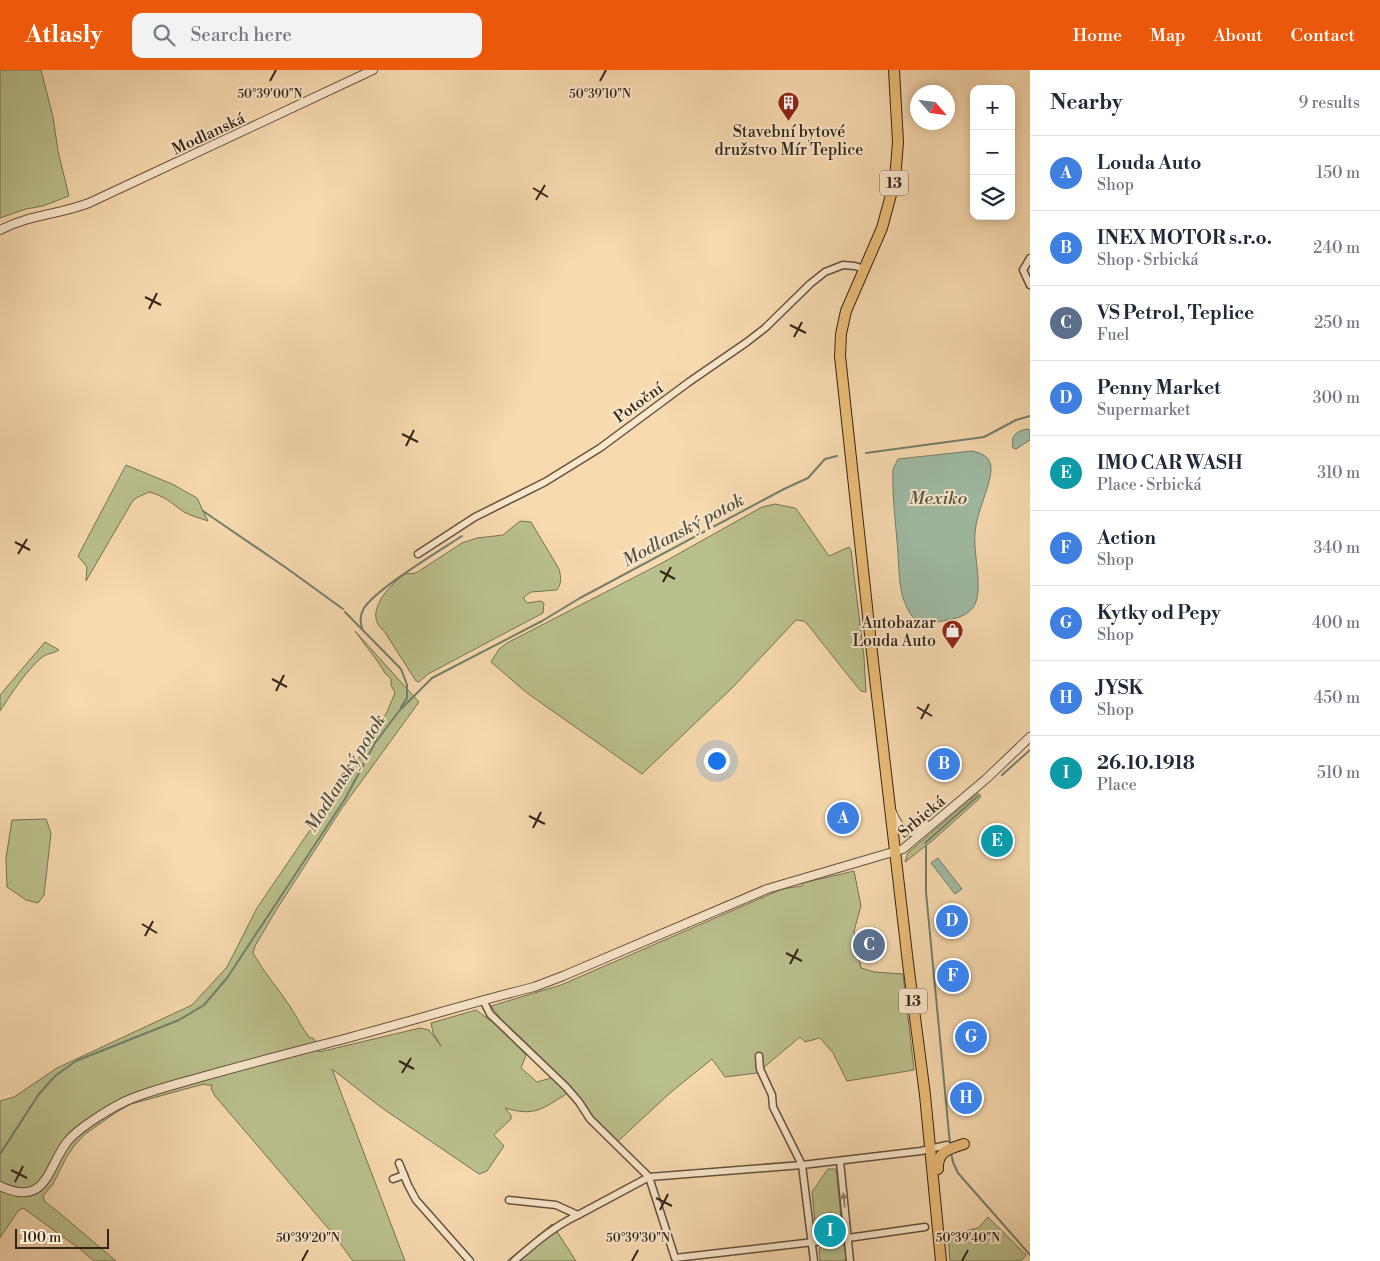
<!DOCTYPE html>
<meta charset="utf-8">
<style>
:root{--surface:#fff;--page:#f2f2f3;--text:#1f2937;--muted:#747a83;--line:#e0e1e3;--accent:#ea580c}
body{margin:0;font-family:"Libre Bodoni",serif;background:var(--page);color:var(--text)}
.controls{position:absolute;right:15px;top:15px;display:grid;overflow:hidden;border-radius:10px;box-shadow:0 2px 8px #0003}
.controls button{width:45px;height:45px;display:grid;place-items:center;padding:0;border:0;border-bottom:1px solid var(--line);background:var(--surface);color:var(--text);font:25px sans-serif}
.compass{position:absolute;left:910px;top:15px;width:45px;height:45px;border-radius:50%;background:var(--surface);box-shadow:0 2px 8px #0003;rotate:118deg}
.scale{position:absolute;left:15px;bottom:12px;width:94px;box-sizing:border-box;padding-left:5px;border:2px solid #312518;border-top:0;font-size:14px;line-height:18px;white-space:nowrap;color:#312518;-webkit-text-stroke:4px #fae7cc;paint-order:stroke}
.you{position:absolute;left:716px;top:690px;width:18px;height:18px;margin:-12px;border:4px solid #fff;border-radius:50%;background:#1a73e8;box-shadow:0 0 0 8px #1a73e833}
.badge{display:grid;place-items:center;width:32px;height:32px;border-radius:50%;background:var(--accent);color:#fff;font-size:16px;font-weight:700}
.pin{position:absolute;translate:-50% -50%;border:2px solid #fff;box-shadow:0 1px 5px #0006}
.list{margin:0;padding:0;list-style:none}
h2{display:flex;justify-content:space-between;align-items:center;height:65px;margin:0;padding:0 20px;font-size:21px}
h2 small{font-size:16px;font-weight:400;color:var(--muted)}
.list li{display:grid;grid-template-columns:32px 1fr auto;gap:15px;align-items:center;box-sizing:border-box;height:75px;padding:0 20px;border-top:1px solid var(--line)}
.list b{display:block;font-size:19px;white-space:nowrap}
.list p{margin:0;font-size:16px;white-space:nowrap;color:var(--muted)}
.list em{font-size:16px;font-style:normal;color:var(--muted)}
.icon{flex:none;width:28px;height:28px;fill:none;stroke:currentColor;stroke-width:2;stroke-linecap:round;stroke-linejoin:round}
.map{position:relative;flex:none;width:1030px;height:1191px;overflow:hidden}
header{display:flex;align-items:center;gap:30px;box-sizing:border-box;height:70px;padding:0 25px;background:var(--accent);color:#fff}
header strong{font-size:24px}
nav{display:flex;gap:28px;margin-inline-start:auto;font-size:18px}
.search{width:350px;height:45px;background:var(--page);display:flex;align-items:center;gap:12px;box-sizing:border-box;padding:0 18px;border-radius:10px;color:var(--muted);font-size:19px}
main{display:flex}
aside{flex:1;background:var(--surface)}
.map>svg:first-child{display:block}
</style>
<header>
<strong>Atlasly</strong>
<div class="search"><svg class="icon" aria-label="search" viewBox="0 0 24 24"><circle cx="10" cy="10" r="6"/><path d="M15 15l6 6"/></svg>Search here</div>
<nav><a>Home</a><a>Map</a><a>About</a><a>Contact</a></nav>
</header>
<main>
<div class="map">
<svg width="1030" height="1191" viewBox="0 0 1030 1191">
<rect width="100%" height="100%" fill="#f8dab0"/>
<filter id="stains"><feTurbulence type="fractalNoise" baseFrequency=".004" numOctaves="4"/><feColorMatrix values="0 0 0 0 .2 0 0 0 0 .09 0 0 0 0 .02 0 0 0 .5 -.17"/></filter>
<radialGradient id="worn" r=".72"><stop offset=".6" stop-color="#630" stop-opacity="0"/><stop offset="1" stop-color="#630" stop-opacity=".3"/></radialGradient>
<g fill="#bac08d" stroke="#767252">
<path d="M0,0H41L53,47L58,81L69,126L43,136L26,139L0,148Z"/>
<path d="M126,395L172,414L197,428L208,451C200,448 191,446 184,442C171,433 165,426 149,422L136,428L132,432L86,511L87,497L78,486Z"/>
<path d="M775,434L795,438L797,440L829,486L849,477L851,480L864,587L866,622L861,621L855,614L808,555L804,551L796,550L733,617L642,704L527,623L491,592L499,579L507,573L662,493L762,437Z"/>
<path d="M520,451L531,452L559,499C561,507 562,513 557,520L531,522L524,527V529L527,533L541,531L544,533L543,543L428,604L419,612L416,611L384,561C362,544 389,515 405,504L416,503L462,473L477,468L503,465Z"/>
<path d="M355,561L419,632L342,738L275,842L255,876L253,883C264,903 279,919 291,938C298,948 302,959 310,968H313L317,973L319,982L420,958L429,960L441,976L433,963L431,953L476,940L499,957L526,985L521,998L537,1012L551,1008L568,1023C542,1039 535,1047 505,1038L511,1045V1049L494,1065L504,1076L487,1101L479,1104L382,1038L332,999L405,1191H353L333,1164L215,1026L211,1018L212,1015H206L204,1014L131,1034L115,1043L84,1065L74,1076L66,1088L53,1114L43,1126L45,1132L56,1140L116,1191H94L80,1179L23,1138L18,1141L0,1168V1031L14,1027L57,998L192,935L227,897L257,838L355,694L387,642L395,623L391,615V609L385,603L378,592Z"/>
<path d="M45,572L59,580C53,584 47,583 41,588C25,602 12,623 0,641V625Z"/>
<path d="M978,723L981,726L979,729L932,771L905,792L908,783Z"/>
<path d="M46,749L51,763L44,825L38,833L26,830L7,817L6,788L12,750Z"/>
<path d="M854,801L861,836L854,861L861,898L874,902L903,904L914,1000L847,1011L833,983L820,968L805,972L800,967L757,1003L725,1007L712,989L670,1023L616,1073L593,1047L583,1032L500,948L491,936L561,915L782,819L802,816L803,813Z"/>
<path d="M828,1099H836L842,1158L838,1164L820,1166L816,1163L812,1122Z"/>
<path d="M988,1147L1026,1185L1021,1191H950L948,1165L978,1158Z"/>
<path d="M552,1154L576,1191H507Z"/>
<path d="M840,1174L845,1176L846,1191H820L819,1180L821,1176Z"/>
</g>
<g fill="#9fbba5" stroke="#737f6d">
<path d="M1027,359L1030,360V370L1016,379L1013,378C1010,366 1016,361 1027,359Z"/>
<path d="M972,381C981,383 990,386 991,397C992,413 976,443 975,463C973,481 983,519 975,534C970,546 954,549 943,551C934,553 921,554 914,548C909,544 905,533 903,528C898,510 899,489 897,471C895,447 892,423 893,399L898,389Z"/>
<path d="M938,788L962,819L955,824L931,793Z"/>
</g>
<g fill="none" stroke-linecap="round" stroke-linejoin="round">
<g stroke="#737f6d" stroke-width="2">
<path d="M866,383L984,367L1016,350L1030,346"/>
<path d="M203,441L285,497L343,539"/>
<path d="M345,542L401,599L407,615V628L401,637"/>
<path d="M362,558C360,552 360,546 363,540C372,521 441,480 462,466"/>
<path d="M1002,705L1030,680"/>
<path d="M925,773L978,726"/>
<path d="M926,776V822L950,1074"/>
<path d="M951,1083L953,1092L958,1103L1030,1185"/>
<path d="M0,1084L39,1024L55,1006L76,991L179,950L204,935L227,908L345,729L375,673L399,641L432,608L542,551L580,528L784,419L808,408L825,389L837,386"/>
</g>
<defs>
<g id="minor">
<path d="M1030,188L1023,200L1030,215"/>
<path d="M418,484L475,447L545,412L600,378L689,312L747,272L765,258L810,214L825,202L843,195L855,196L864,199"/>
<path d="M483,930L490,944L566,1017L579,1032L590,1049L649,1107L675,1188L848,1168L925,1157"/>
<path d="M759,986L760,999L772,1025L773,1037L802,1095L814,1191"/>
<path d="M840,1091L850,1191"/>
<path d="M399,1093L408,1115L416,1130L470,1191"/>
<path d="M393,1109L404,1105"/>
<path d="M509,1130L556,1135L578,1145L649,1107L802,1095L921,1081L947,1075"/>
<path d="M514,1191C535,1173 553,1157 578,1145"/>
</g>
<g id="tertiary">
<path d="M0,160C31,144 58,145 89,133L373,0"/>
<path d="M892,742C899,760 909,769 926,755"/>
<path d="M0,1116C47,1138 47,1098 67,1072C79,1057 115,1035 133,1028C156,1019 181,1013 205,1006C251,993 298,981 344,969C408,952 470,933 534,917L563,906L767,819L903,779L986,709L1030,667"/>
</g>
<g id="primary">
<path d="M894,0L898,72L895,110L882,158L846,241L841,264L840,286L871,574L908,893L925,1025L941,1191"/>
<path d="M938,1099C937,1081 949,1079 964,1074"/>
</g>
</defs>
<use href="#minor" stroke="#63523e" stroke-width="9"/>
<use href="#tertiary" stroke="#63523e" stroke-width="10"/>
<use href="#primary" stroke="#312518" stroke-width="12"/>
<use href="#minor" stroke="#fae7cc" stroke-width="6"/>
<use href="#tertiary" stroke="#fae7cc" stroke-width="8"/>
<use href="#primary" stroke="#ecbd78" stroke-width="10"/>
</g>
<defs><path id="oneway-solid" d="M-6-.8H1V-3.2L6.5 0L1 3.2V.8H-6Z" transform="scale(1.25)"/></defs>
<use fill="#968672" href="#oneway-solid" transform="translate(844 1130) rotate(-96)"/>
<path fill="none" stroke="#312518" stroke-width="2" d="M270,11L276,0M600,11L606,0M533,118L548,127M536,130L545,115M145,227L161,235M149,239L157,223M790,255L806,263M794,267L802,252M402,364L418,372M406,376L414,360M15,472L30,480M18,484L27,469M660,501L675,509M663,512L671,497M272,609L287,617M276,621L284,605M917,637L932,646M921,649L929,634M529,746L545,754M533,758L541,742M142,854L157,863M145,866L153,851M786,883L802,891M790,894L798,879M399,991L414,999M402,1003L411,988M11,1100L27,1108M15,1112L23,1096M656,1128L672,1136M660,1140L668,1124M302,1191L308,1180M632,1191L638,1180M962,1191L968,1180"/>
<defs>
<symbol id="building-pin" viewBox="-11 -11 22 30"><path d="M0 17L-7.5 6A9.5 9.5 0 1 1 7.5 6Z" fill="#8f2418" stroke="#fae7cc"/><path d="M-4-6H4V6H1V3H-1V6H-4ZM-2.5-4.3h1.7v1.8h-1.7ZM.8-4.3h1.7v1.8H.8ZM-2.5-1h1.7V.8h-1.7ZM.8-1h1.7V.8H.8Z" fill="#fff"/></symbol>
<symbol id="shop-pin" viewBox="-11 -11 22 30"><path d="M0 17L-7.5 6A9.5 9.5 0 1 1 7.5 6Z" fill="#8f2418" stroke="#fae7cc"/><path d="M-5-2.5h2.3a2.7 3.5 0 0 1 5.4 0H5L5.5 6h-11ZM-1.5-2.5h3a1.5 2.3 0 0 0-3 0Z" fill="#fff"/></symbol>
</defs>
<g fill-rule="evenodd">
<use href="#building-pin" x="776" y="20" width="25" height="34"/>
<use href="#shop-pin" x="940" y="548" width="25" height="34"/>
</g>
<g text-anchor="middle" stroke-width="4" stroke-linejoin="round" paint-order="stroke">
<g fill="#fae7cc" stroke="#6d5f4e" stroke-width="1">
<rect x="880" y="100.5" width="28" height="25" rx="4"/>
<rect x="899" y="918.5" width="28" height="25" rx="4"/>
</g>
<g font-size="15" font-weight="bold" fill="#312518">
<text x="894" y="118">13</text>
<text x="913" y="936">13</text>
</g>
<g font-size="16" fill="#312518" stroke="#fae7cc">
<text x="789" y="67">Stavební bytové<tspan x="789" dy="18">družstvo Mír Teplice</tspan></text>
<text x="936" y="558" text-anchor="end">Autobazar<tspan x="936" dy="18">Louda Auto</tspan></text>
</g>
<g font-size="16" fill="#312518" stroke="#fae7cc">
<text transform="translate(208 63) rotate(-25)" y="6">Modlanská</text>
<text transform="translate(638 332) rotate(-36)" y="6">Potoční</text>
<text transform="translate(921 746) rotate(-40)" y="6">Srbická</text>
</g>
<g font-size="18" font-style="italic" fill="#525242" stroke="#fae7cc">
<text x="938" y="434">Mexiko</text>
<text transform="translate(683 460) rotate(-28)" y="6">Modlanský potok</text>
<text transform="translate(345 703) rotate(-58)" y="6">Modlanský potok</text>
</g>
</g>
<g font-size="12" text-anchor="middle" fill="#312518" stroke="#fae7cc" stroke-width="4" stroke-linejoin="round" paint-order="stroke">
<text x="270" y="28">50°39'00"N</text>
<text x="600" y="28">50°39'10"N</text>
<text x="308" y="1172">50°39'20"N</text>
<text x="638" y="1172">50°39'30"N</text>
<text x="968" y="1172">50°39'40"N</text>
</g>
<rect width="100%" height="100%" filter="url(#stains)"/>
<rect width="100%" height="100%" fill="url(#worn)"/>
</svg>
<div class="controls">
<button>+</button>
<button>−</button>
<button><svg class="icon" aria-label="layers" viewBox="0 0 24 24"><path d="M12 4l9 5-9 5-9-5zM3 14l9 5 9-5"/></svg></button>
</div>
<svg class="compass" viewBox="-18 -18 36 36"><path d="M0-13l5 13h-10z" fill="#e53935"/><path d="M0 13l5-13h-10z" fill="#747a83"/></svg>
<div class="scale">100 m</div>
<div class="you"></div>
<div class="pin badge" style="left:843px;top:748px;background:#3f7fe0">A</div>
<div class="pin badge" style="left:944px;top:694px;background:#3f7fe0">B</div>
<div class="pin badge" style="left:869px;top:875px;background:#5c6f8a">C</div>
<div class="pin badge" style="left:952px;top:851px;background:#3f7fe0">D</div>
<div class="pin badge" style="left:997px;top:771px;background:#0f9aa8">E</div>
<div class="pin badge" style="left:953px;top:906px;background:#3f7fe0">F</div>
<div class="pin badge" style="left:971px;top:967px;background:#3f7fe0">G</div>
<div class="pin badge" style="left:966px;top:1028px;background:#3f7fe0">H</div>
<div class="pin badge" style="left:830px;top:1161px;background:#0f9aa8">I</div>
</div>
<aside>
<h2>Nearby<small>9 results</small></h2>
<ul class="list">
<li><span class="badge" style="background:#3f7fe0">A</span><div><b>Louda Auto</b><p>Shop</p></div><em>150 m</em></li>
<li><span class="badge" style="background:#3f7fe0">B</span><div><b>INEX MOTOR s.r.o.</b><p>Shop · Srbická</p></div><em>240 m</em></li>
<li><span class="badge" style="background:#5c6f8a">C</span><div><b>VS Petrol, Teplice</b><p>Fuel</p></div><em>250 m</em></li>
<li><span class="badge" style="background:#3f7fe0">D</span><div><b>Penny Market</b><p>Supermarket</p></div><em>300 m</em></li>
<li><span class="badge" style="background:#0f9aa8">E</span><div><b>IMO CAR WASH</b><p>Place · Srbická</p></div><em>310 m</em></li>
<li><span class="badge" style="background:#3f7fe0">F</span><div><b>Action</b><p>Shop</p></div><em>340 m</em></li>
<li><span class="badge" style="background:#3f7fe0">G</span><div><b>Kytky od Pepy</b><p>Shop</p></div><em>400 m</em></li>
<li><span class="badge" style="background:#3f7fe0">H</span><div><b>JYSK</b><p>Shop</p></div><em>450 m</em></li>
<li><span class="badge" style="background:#0f9aa8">I</span><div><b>26.10.1918</b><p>Place</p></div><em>510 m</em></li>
</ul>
</aside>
</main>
